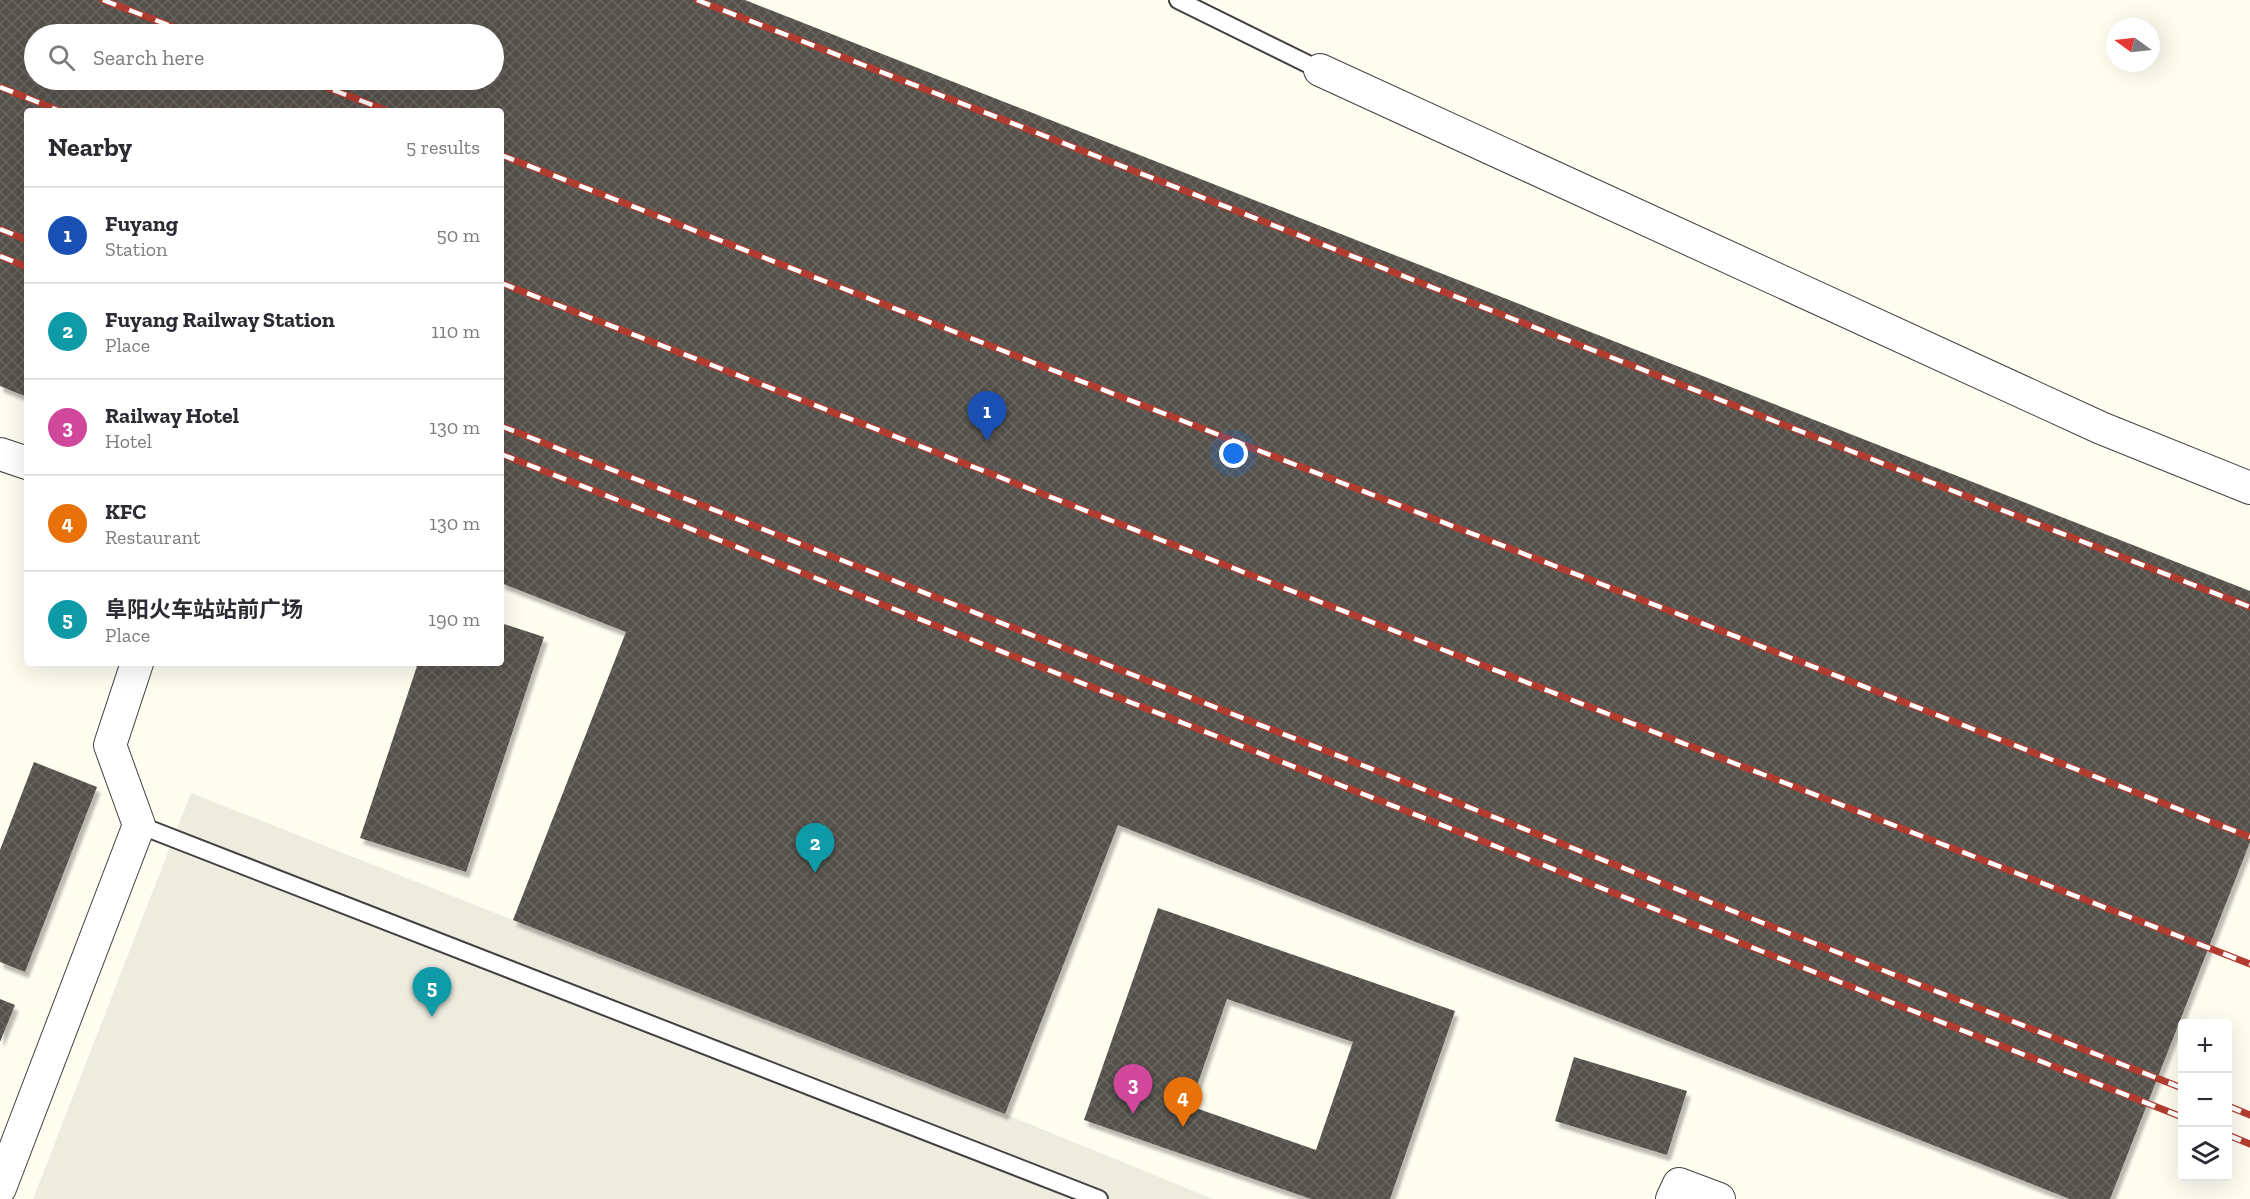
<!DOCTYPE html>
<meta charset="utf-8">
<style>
:root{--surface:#fff;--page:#f2f2f3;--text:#2b2b33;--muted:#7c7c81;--line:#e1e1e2;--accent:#b33c30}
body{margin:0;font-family:"Zilla Slab","Noto Sans SC",serif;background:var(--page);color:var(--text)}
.controls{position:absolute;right:18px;bottom:18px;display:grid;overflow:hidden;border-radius:6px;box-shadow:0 6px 24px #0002}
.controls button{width:54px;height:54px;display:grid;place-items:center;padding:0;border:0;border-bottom:2px solid var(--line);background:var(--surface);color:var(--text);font:30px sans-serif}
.compass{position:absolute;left:2106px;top:18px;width:54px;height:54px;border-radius:50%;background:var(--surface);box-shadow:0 6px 24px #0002;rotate:285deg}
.you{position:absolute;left:1234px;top:454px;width:21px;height:21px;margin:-15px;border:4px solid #fff;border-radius:50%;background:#1a73e8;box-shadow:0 0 0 9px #1a73e833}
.badge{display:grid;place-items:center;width:39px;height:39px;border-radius:50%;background:var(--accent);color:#fff;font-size:20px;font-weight:700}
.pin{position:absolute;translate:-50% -50px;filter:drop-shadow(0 2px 3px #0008)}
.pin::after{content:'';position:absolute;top:32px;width:21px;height:18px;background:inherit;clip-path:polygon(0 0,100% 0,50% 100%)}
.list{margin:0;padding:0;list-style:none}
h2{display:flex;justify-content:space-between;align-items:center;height:78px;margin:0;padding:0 24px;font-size:26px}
h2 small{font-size:20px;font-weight:400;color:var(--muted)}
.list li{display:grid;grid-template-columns:39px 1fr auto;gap:18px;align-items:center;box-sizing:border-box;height:96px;padding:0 24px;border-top:2px solid var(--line)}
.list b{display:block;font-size:22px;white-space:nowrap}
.list p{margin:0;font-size:20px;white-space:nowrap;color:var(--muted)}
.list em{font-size:20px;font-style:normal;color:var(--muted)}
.icon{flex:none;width:33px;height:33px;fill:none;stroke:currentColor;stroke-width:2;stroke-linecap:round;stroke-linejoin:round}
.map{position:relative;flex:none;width:2250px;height:1199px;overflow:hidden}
.search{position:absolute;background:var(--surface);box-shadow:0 6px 24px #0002;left:24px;top:24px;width:480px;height:66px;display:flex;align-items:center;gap:15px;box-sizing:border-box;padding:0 21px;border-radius:33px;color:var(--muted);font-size:22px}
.panel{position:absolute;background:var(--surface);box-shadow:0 6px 24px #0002;left:24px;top:108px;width:480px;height:558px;border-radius:6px}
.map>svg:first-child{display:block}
</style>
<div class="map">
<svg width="2250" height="1199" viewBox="0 0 2250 1199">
<defs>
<pattern id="building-cross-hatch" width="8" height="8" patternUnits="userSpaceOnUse" patternTransform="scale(1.5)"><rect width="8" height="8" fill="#56514b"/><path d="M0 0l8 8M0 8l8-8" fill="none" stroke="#696561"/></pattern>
<filter id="shadow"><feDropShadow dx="3.5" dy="6" stdDeviation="1.5" flood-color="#0004"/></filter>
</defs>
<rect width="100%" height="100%" fill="#fefdf0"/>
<path fill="#eeecdf" d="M191,793L1005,1114L1213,1199H33Z"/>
<g fill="url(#building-cross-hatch)" fill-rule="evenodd" filter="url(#shadow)">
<path d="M0,0H745L2250,591V842L2110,1199H2070L1118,825L1005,1114L513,920L626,632L501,583V111H27V397L0,386ZM34,34H494V80H34Z"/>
<path d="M501,623L544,637L466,872L360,838L418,663H501Z"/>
<path d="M34,762L97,787L25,972L0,962V850Z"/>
<path d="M1158,908L1455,1011L1390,1199H1311L1084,1120ZM1227,999L1353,1042L1316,1150L1190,1106Z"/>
<path d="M0,999L15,1005L0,1042Z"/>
<path d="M1574,1057L1687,1091L1667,1155L1555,1121Z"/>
</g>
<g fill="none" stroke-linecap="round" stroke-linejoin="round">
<defs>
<g id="lane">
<path d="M1178,0L1320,70"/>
<path d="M139,825L1099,1199"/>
</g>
<g id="street">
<path d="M1320,70L2101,428L2250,488"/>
<path d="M0,454L27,463"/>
<path d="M0,1188L139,825L110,745L137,663"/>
<path d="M1672,1199L1679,1184L1719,1199"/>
</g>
</defs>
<use href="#lane" stroke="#414141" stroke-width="20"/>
<use href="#street" stroke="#414141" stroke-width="34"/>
<use href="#lane" stroke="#fff" stroke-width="16"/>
<use href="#street" stroke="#fff" stroke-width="32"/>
<defs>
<g id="rail">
<path d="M103,0L192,34"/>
<path d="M697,0L2250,607"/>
<path d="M307,80L388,111"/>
<path d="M0,87L60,111"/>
<path d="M501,155L2250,837"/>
<path d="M0,229L27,240"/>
<path d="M0,256L27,267"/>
<path d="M501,283L2250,964"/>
<path d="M501,426L2182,1088"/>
<path d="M501,454L2182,1117"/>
<path d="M2228,1106L2250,1115"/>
<path d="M2228,1135L2250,1144"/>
</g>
</defs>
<use href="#rail" stroke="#b33c30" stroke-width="7"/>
<use href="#rail" stroke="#fff" stroke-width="4.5" stroke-dasharray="14" stroke-linecap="butt"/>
</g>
</svg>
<div class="controls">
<button>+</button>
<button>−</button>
<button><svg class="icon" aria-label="layers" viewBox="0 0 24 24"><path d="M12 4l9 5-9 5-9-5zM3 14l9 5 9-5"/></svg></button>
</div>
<svg class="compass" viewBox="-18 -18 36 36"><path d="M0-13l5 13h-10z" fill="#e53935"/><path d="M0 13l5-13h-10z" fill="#7c7c81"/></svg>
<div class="you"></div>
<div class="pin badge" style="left:987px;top:441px;background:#1a4fb4">1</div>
<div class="pin badge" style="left:815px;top:873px;background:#0f9aa8">2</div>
<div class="pin badge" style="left:1133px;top:1114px;background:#d1479c">3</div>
<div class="pin badge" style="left:1183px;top:1127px;background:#e8710a">4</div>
<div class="pin badge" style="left:432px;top:1017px;background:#0f9aa8">5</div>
<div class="search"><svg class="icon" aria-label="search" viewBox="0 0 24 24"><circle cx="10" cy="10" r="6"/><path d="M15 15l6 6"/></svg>Search here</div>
<section class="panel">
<h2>Nearby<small>5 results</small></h2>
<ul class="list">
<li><span class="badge" style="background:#1a4fb4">1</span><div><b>Fuyang</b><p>Station</p></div><em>50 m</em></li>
<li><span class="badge" style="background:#0f9aa8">2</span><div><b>Fuyang Railway Station</b><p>Place</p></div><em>110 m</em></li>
<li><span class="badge" style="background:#d1479c">3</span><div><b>Railway Hotel</b><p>Hotel</p></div><em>130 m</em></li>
<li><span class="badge" style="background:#e8710a">4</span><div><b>KFC</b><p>Restaurant</p></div><em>130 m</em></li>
<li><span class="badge" style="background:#0f9aa8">5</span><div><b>阜阳火车站站前广场</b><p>Place</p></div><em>190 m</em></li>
</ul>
</section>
</div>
